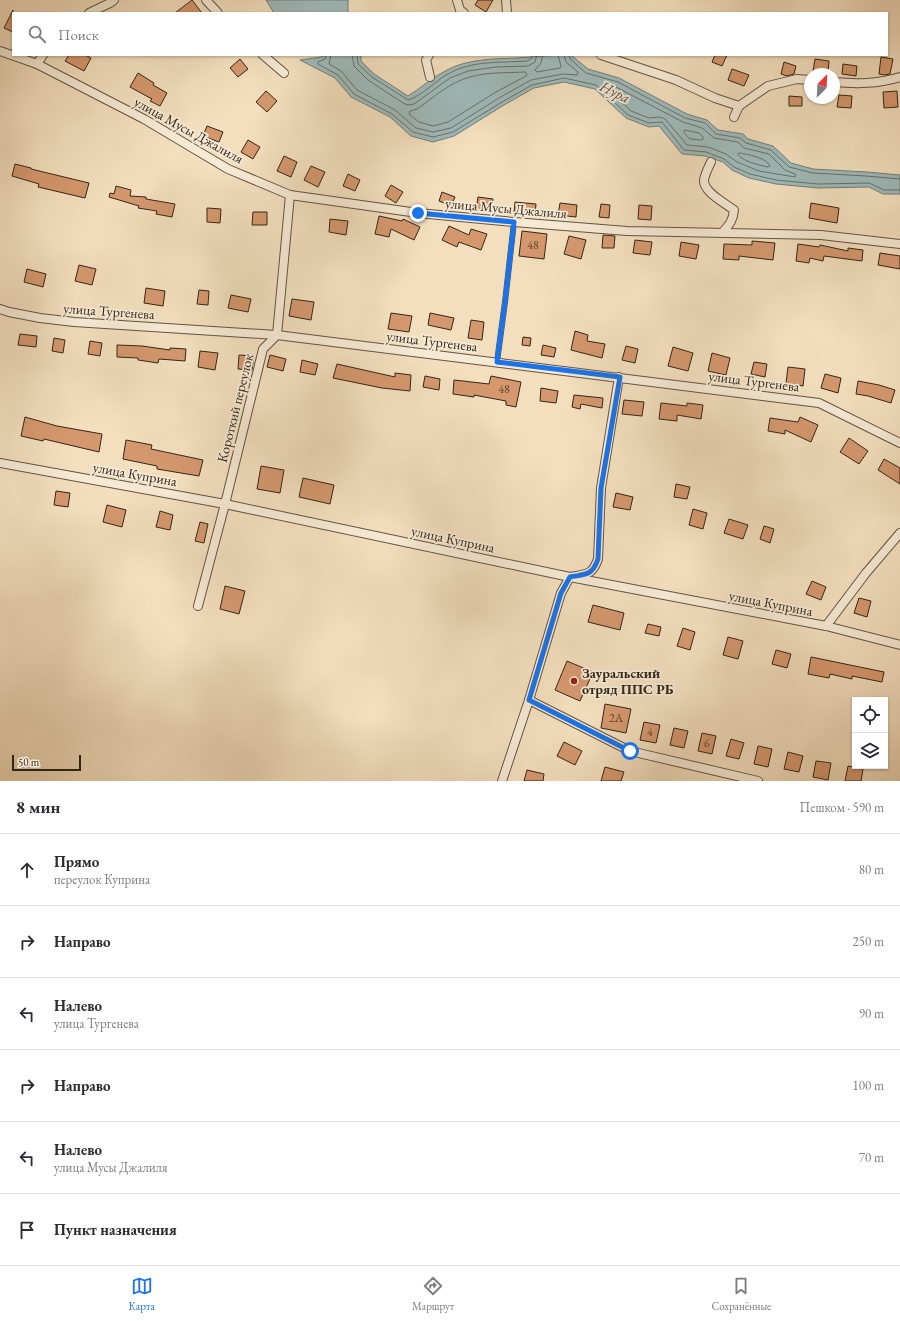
<!DOCTYPE html>
<html lang="ru">
<meta charset="utf-8">
<style>
:root{--surface:#fff;--page:#f2f2f3;--text:#2b2b33;--muted:#7c7c81;--line:#e1e1e2;--accent:#1a73e8}
body{margin:0;font-family:"EB Garamond",serif;background:var(--page);color:var(--text)}
.controls{position:absolute;right:12px;bottom:12px;display:grid;overflow:hidden;border-radius:0px;box-shadow:0 1px 3px #0004}
.controls button{width:36px;height:36px;display:grid;place-items:center;padding:0;border:0;border-bottom:1px solid var(--line);background:var(--surface);color:var(--text);font:20px sans-serif}
.compass{position:absolute;left:804px;top:68px;width:36px;height:36px;border-radius:50%;background:var(--surface);box-shadow:0 1px 3px #0004;rotate:24deg}
.scale{position:absolute;left:12px;bottom:10px;width:69px;box-sizing:border-box;padding-left:4px;border:2px solid #332518;border-top:0;font-size:11px;line-height:14px;white-space:nowrap;color:#332518;-webkit-text-stroke:3px #f7ead5;paint-order:stroke}
.stop{position:absolute;width:12px;height:12px;margin:-9px;border:3px solid #1a73e8;border-radius:50%;background:#fff}
.stop.end{background:#1a73e8;border-color:#fff;box-shadow:0 1px 4px #0008}
.list{margin:0;padding:0;list-style:none}
h2{display:flex;justify-content:space-between;align-items:center;height:52px;margin:0;padding:0 16px;font-size:17px}
h2 small{font-size:13px;font-weight:400;color:var(--muted)}
.list li{display:grid;grid-template-columns:26px 1fr auto;gap:12px;align-items:center;box-sizing:border-box;height:72px;padding:0 16px;border-top:1px solid var(--line)}
.list b{display:block;font-size:15px;white-space:nowrap}
.list p{margin:0;font-size:13px;white-space:nowrap;color:var(--muted)}
.list em{font-size:13px;font-style:normal;color:var(--muted)}
.icon{flex:none;width:22px;height:22px;fill:none;stroke:currentColor;stroke-width:2;stroke-linecap:round;stroke-linejoin:round}
.map{position:relative;flex:none;width:900px;height:781px;overflow:hidden}
.search{position:absolute;background:var(--surface);box-shadow:0 1px 3px #0004;left:12px;right:12px;top:12px;height:44px;display:flex;align-items:center;gap:10px;box-sizing:border-box;padding:0 14px;border-radius:0px;color:var(--muted);font-size:15px}
.sheet{height:484px;background:var(--surface)}
nav{display:flex;justify-content:space-around;align-items:center;box-sizing:border-box;height:56px;border-top:1px solid var(--line);background:var(--surface);font-size:11px;color:var(--muted)}
nav a{display:grid;justify-items:center;gap:2px}
nav .on{color:var(--accent)}
.map>svg:first-child{display:block}
</style>
<div class="map">
<svg width="900" height="781" viewBox="0 0 900 781">
<rect width="100%" height="100%" fill="#f3dfbe"/>
<filter id="stains"><feTurbulence type="fractalNoise" baseFrequency=".005" numOctaves="4"/><feColorMatrix values="0 0 0 0 .2 0 0 0 0 .09 0 0 0 0 .02 0 0 0 .5 -.17"/></filter>
<radialGradient id="worn" r=".72"><stop offset=".6" stop-color="#630" stop-opacity="0"/><stop offset="1" stop-color="#630" stop-opacity=".3"/></radialGradient>
<g fill="#9ebaba" stroke="#737e79">
<path d="M266,0H348V13H274Z"/>
<path d="M321,55H361V61L374,74L408,96C421,88 433,77 447,70C468,59 492,59 516,58C534,57 552,55 571,55L588,69L619,78L687,114L707,120L718,130L743,134L748,139L773,146L791,163L813,169L867,172L900,175V194H883L869,187L818,188L776,184L749,178L732,170L723,162L705,156L682,154L659,126L649,127L626,118L595,89L564,82L534,88L504,105L454,136L433,142L411,136L390,117L351,97L335,78L300,60L322,57Z"/>
</g>
<g fill="none" stroke-linecap="round" stroke-linejoin="round">
<g stroke="#687069" stroke-width="1">
<path d="M326,55L325,59L318,62V64L338,75L354,94L392,114L413,132L433,137L453,132L502,102L532,85L564,78L596,85L628,115L649,123L662,122L684,150L706,152L724,159L734,167L750,174L776,180L818,184L869,183L884,190H900"/>
<path d="M331,55L329,64L341,71L357,90L395,110L416,128L433,132L451,128L499,98L531,80L563,74L577,75L578,72L566,62L564,55"/>
<path d="M352,55L354,66L368,80L403,103L408,105L414,104L450,78L468,71L496,67L528,66L535,62L537,55"/>
<path d="M357,55L358,64L372,77L408,100C422,96 435,81 448,74C472,60 501,63 527,61L531,59L532,55"/>
<path d="M543,55L541,63L535,70L537,72L560,68L561,66L558,55"/>
<path d="M569,55L570,59L586,73L618,82L685,118L705,123L716,134L740,138L746,143L771,150L789,167L813,173L866,176L900,179"/>
<path d="M525,72L527,74L526,76L496,92L448,122L433,126L419,122L409,114L410,111L417,109C433,98 450,82 470,77C487,72 507,73 525,72Z"/>
<path d="M608,84L616,87L683,122L702,128L714,138L738,142L744,148L769,154L785,170L795,174L796,176L795,177L759,171L737,162L726,154L708,147L687,145L665,119L660,117L649,118L631,111L606,88V85Z"/>
<path d="M685,130L699,133L703,137V139L702,140L690,139L684,133Z"/>
<path d="M739,153C747,154 767,158 770,166L768,167C758,165 745,162 738,155Z"/>
</g>
</g>
<g fill="#d5986e" stroke="#332518">
<path d="M192,0L202,13H175Z"/>
<path d="M478,0H493L486,12L475,5Z"/>
<path d="M13,10V32L4,28Z"/>
<path d="M69,55H85L91,58L84,71L65,61Z"/>
<path d="M715,55H727L722,66L712,62Z"/>
<path d="M881,57L893,59L890,74L885,75L879,74Z"/>
<path d="M240,59L248,69L238,77L230,68Z"/>
<path d="M815,59L829,61L828,73L813,71Z"/>
<path d="M784,62L796,66L794,74L787,76L781,74Z"/>
<path d="M843,64L857,66L856,76L842,74Z"/>
<path d="M732,69L749,75L744,86L728,80Z"/>
<path d="M138,73L154,83L153,85L167,93L160,106L150,101L152,99L130,87Z"/>
<path d="M266,91L277,101L267,112L256,102Z"/>
<path d="M897,91L898,107L884,108L883,92Z"/>
<path d="M839,95L852,96L851,108L837,107Z"/>
<path d="M789,96L802,97V106H789Z"/>
<path d="M207,126L223,132L219,142L203,136Z"/>
<path d="M248,140L260,147L253,159L241,152Z"/>
<path d="M284,156L297,162L291,177L277,171Z"/>
<path d="M15,164L31,168V169L89,183L85,198L38,187L39,184L12,176Z"/>
<path d="M311,166L325,172L318,187L304,180Z"/>
<path d="M348,174L360,180L355,191L343,186Z"/>
<path d="M391,185L403,192L396,203L385,196Z"/>
<path d="M116,186L131,190L130,196L146,197V199L175,204L172,217L156,214L157,211L138,208L139,206L109,197L110,193L114,194Z"/>
<path d="M442,192L455,197L451,206L439,201Z"/>
<path d="M478,197L493,199L491,212L476,210Z"/>
<path d="M515,202L536,204L535,215L514,213Z"/>
<path d="M560,203L577,205L576,217L558,215Z"/>
<path d="M811,203L839,208L837,223L809,218Z"/>
<path d="M601,204L610,205L609,218L599,217Z"/>
<path d="M639,205L652,206L651,220L638,219Z"/>
<path d="M207,208L221,209L220,223L207,222Z"/>
<path d="M253,212H267V225H252Z"/>
<path d="M379,216L402,221L403,219L420,227L414,240L391,229L389,237L375,234Z"/>
<path d="M330,219L348,221L346,235L329,232Z"/>
<path d="M449,226L469,235L471,229L487,234L481,250L459,242L457,247L442,240Z"/>
<path d="M522,231L547,234L544,259L519,256Z"/>
<path d="M603,235L615,236L614,248H602Z"/>
<path d="M569,236L586,240L581,259L564,254Z"/>
<path d="M635,240L652,242L650,255L633,253Z"/>
<path d="M752,241L775,243L773,260L739,256V260L723,259L724,244L752,245Z"/>
<path d="M681,242L699,245L696,259L679,256Z"/>
<path d="M798,244L819,247L820,245L848,251V248L863,250L862,261L824,256L823,261L810,258L809,263L796,261Z"/>
<path d="M880,253L900,256V269L878,265Z"/>
<path d="M79,265L96,269L92,285L75,281Z"/>
<path d="M27,269L46,274L43,287L24,282Z"/>
<path d="M146,288L165,291L163,306L144,303Z"/>
<path d="M199,290L209,291L208,305L197,304Z"/>
<path d="M231,295L251,299L248,312L228,308Z"/>
<path d="M292,299L314,302L311,320L289,316Z"/>
<path d="M391,313L412,316L409,332L388,329Z"/>
<path d="M430,313L454,318L451,330L428,325Z"/>
<path d="M471,320L484,322L482,340L468,338Z"/>
<path d="M575,331L588,335L587,341L605,344L602,358L571,350Z"/>
<path d="M20,334L37,336L36,347L18,345Z"/>
<path d="M523,337L531,338L530,346L522,345Z"/>
<path d="M54,338L65,340L63,353L52,351Z"/>
<path d="M90,341L102,343L100,356L88,354Z"/>
<path d="M117,345L142,346L170,350V348L186,349L185,361L159,359L158,363L138,360V358L117,357Z"/>
<path d="M543,345L556,348L554,357L541,355Z"/>
<path d="M626,346L638,349L635,363L622,360Z"/>
<path d="M673,347L693,353L688,371L668,366Z"/>
<path d="M200,351L218,353L215,370L198,367Z"/>
<path d="M712,353L730,358L726,375L708,371Z"/>
<path d="M239,355L254,356L252,370L238,369Z"/>
<path d="M270,355L286,359L283,371L267,367Z"/>
<path d="M302,360L318,364L315,375L300,372Z"/>
<path d="M754,362L767,364L765,377L751,374Z"/>
<path d="M337,364L395,377V373L411,375L410,391L382,388L333,378Z"/>
<path d="M788,367L805,369L803,386L786,383Z"/>
<path d="M825,374L841,378L838,393L821,388Z"/>
<path d="M425,376L440,379L439,390L423,387Z"/>
<path d="M491,376L521,382L516,407L506,405V401L474,395V397L453,394L454,380L489,384Z"/>
<path d="M858,381L879,385L895,390L891,403L868,396L856,394Z"/>
<path d="M541,388L558,391L556,403L540,401Z"/>
<path d="M574,395L603,398L602,408L581,404L580,409L572,407Z"/>
<path d="M624,400L644,402L642,416L622,414Z"/>
<path d="M661,403L687,406V403L703,405L701,419L677,415V421L659,419Z"/>
<path d="M25,417L57,426L102,434L99,452L44,439L43,441L21,436Z"/>
<path d="M800,417L818,425L811,442L785,430V434L768,431L770,418L798,422Z"/>
<path d="M849,438L868,451L859,464L840,452Z"/>
<path d="M126,440L152,445L151,449L203,460L199,476L157,469V466L123,459Z"/>
<path d="M884,459L900,468V484L878,470Z"/>
<path d="M261,466L284,470L280,493L257,489Z"/>
<path d="M303,478L334,485L330,504L299,497Z"/>
<path d="M676,484L690,487L687,499L674,497Z"/>
<path d="M56,491L70,493L68,507L54,505Z"/>
<path d="M616,493L633,497L630,510L613,507Z"/>
<path d="M107,505L126,510L122,527L103,522Z"/>
<path d="M693,509L707,513L703,529L689,525Z"/>
<path d="M160,511L173,515L170,530L156,527Z"/>
<path d="M729,519L748,525L743,539L724,533Z"/>
<path d="M200,522L208,524L204,543L195,541Z"/>
<path d="M764,526L774,529L770,543L760,539Z"/>
<path d="M812,581L826,587L821,600L806,594Z"/>
<path d="M225,586L245,591L239,614L220,609Z"/>
<path d="M859,598L871,601L867,617L854,613Z"/>
<path d="M593,605L624,613L620,630L588,622Z"/>
<path d="M648,624L661,627L659,636L645,633Z"/>
<path d="M683,628L695,632L690,650L677,646Z"/>
<path d="M728,637L743,641L738,659L723,655Z"/>
<path d="M776,650L791,654L787,668L772,664Z"/>
<path d="M811,657L884,672L882,682L852,676V679L830,674L829,678L808,674Z"/>
<path d="M567,661L593,672L580,701L555,690Z"/>
<path d="M605,704L631,709L626,733L601,728Z"/>
<path d="M644,722L660,725L656,743L640,740Z"/>
<path d="M674,728L688,731L684,748L670,745Z"/>
<path d="M702,733L716,736L712,754L698,751Z"/>
<path d="M731,739L744,743L739,759L726,756Z"/>
<path d="M564,742L582,751L575,765L557,756Z"/>
<path d="M758,746L772,749L768,767L754,764Z"/>
<path d="M788,752L803,756L799,772L784,769Z"/>
<path d="M816,761L831,763L828,780L813,777Z"/>
<path d="M848,766L863,769L861,781H845Z"/>
<path d="M605,767L624,772L621,781H601Z"/>
<path d="M527,770L544,774L543,781H524Z"/>
</g>
<g fill="none" stroke-linecap="round" stroke-linejoin="round">
<defs>
<path id="service" d="M497,362L505,302L514,222"/>
<g id="minor">
<path d="M206,0L218,13"/>
<path d="M457,0L460,10L464,13"/>
<path d="M506,0L507,13"/>
<path d="M89,13L110,3L114,0"/>
<path d="M0,51L37,64L144,119L228,169L290,195L418,213L514,222L627,231L821,235L900,244"/>
<path d="M263,55L284,73"/>
<path d="M429,55L426,60L430,77"/>
<path d="M601,55L676,80L715,98L739,106L768,86L797,79L810,80"/>
<path d="M37,64L43,55"/>
<path d="M834,82C857,84 877,84 900,77"/>
<path d="M734,117L739,106"/>
<path d="M711,162C708,168 705,174 704,180C703,192 725,203 734,210C733,221 729,225 722,233"/>
<path d="M0,309L9,312L40,318L74,322L277,335L819,403L900,443"/>
<path d="M0,463L225,504L570,577L826,626L900,645"/>
<path d="M198,606L225,504L263,349L277,335L290,195"/>
<path d="M826,626L866,573L900,533"/>
<path d="M529,700L630,751L758,781"/>
<path d="M502,781L529,700L561,593L570,577C586,574 592,576 598,559L601,488L619,377"/>
</g>
</defs>
<use href="#service" stroke="#635442" stroke-width="6"/>
<use href="#minor" stroke="#635442" stroke-width="10"/>
<use href="#service" stroke="#f7ead5" stroke-width="4"/>
<use href="#minor" stroke="#f7ead5" stroke-width="8"/>
</g>
<g fill="none" stroke-linecap="round" stroke-linejoin="round">
<path stroke="#1a73e8" stroke-width="5" d="M418,213L514,222L505,302L497,362L620,377L601,488L598,559C592,576 586,574 570,577L561,593L529,700L630,751"/>
</g>
<circle fill="#8f2418" stroke="#f7ead5" stroke-width="1.5" cx="574" cy="681" r="4"/>
<g text-anchor="middle" stroke-width="3.5" stroke-linejoin="round" paint-order="stroke">
<g font-size="12" fill="#5c422e">
<text x="533" y="249">48</text>
<text x="504" y="393">48</text>
<text x="616" y="722">2А</text>
<text x="650" y="736">4</text>
<text x="707" y="747">6</text>
</g>
<g font-size="14" fill="#332518" stroke="#f7ead5">
<text transform="translate(189 130) rotate(29)" y="5">улица Мусы Джалиля</text>
<text transform="translate(506 208) rotate(5)" y="5">улица Мусы Джалиля</text>
<text transform="translate(109 311) rotate(4)" y="5">улица Тургенева</text>
<text transform="translate(432 341) rotate(7)" y="5">улица Тургенева</text>
<text transform="translate(754 381) rotate(7)" y="5">улица Тургенева</text>
<text transform="translate(235 408) rotate(-76)" y="5">Короткий переулок</text>
<text transform="translate(135 474) rotate(10)" y="5">улица Куприна</text>
<text transform="translate(453 539) rotate(12)" y="5">улица Куприна</text>
<text transform="translate(771 603) rotate(11)" y="5">улица Куприна</text>
</g>
<g font-size="14" font-weight="bold" fill="#332518" stroke="#f7ead5" text-anchor="start">
<text x="582" y="678">Зауральский<tspan x="582" dy="16">отряд ППС РБ</tspan></text>
</g>
<g font-size="15" font-style="italic" fill="#535249" stroke="#f7ead5">
<text transform="translate(615 92) rotate(26)" y="5">Нура</text>
</g>
</g>
<rect width="100%" height="100%" filter="url(#stains)"/>
<rect width="100%" height="100%" fill="url(#worn)"/>
</svg>
<div class="controls">
<button><svg class="icon" aria-label="locate" viewBox="0 0 24 24"><circle cx="12" cy="12" r="6"/><path d="M12 2v4M12 18v4M2 12h4M18 12h4"/></svg></button>
<button><svg class="icon" aria-label="layers" viewBox="0 0 24 24"><path d="M12 4l9 5-9 5-9-5zM3 14l9 5 9-5"/></svg></button>
</div>
<svg class="compass" viewBox="-18 -18 36 36"><path d="M0-13l5 13h-10z" fill="#e53935"/><path d="M0 13l5-13h-10z" fill="#7c7c81"/></svg>
<div class="scale">50 m</div>
<div class="stop" style="left:630px;top:751px"></div>
<div class="stop end" style="left:418px;top:213px"></div>
<div class="search"><svg class="icon" aria-label="search" viewBox="0 0 24 24"><circle cx="10" cy="10" r="6"/><path d="M15 15l6 6"/></svg>Поиск</div>
</div>
<section class="sheet">
<h2>8 мин<small>Пешком · 590 m</small></h2>
<ul class="list">
<li><svg class="icon" aria-label="ahead" viewBox="0 0 24 24"><path d="M12 20V5M6 11l6-6 6 6"/></svg><div><b>Прямо</b><p>переулок Куприна</p></div><em>80 m</em></li>
<li><svg class="icon" aria-label="right" viewBox="0 0 24 24"><path d="M7 20v-9h11M14 6l5 5-5 5"/></svg><div><b>Направо</b></div><em>250 m</em></li>
<li><svg class="icon" aria-label="left" viewBox="0 0 24 24"><path d="M17 20v-9H6M10 6l-5 5 5 5"/></svg><div><b>Налево</b><p>улица Тургенева</p></div><em>90 m</em></li>
<li><svg class="icon" aria-label="right" viewBox="0 0 24 24"><path d="M7 20v-9h11M14 6l5 5-5 5"/></svg><div><b>Направо</b></div><em>100 m</em></li>
<li><svg class="icon" aria-label="left" viewBox="0 0 24 24"><path d="M17 20v-9H6M10 6l-5 5 5 5"/></svg><div><b>Налево</b><p>улица Мусы Джалиля</p></div><em>70 m</em></li>
<li><svg class="icon" aria-label="arrive" viewBox="0 0 24 24"><path d="M6 21V4h12l-3 4 3 4H6"/></svg><div><b>Пункт назначения</b></div></li>
</ul>
</section>
<nav>
<a class="on"><svg class="icon" aria-label="map" viewBox="0 0 24 24"><path d="M3 6l6-2 6 2 6-2v14l-6 2-6-2-6 2zM9 4v14M15 6v14"/></svg>Карта</a>
<a><svg class="icon" aria-label="directions" viewBox="0 0 24 24"><path d="M12 3l9 9-9 9-9-9zM9 14v-3h6M13 9l2 2-2 2"/></svg>Маршрут</a>
<a><svg class="icon" aria-label="saved" viewBox="0 0 24 24"><path d="M7 4h10v16l-5-4-5 4z"/></svg>Сохранённые</a>
</nav>
